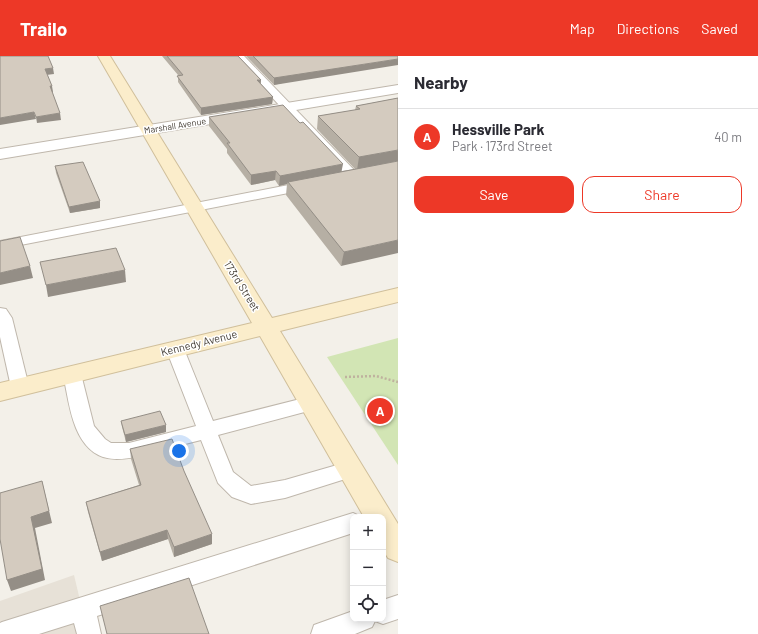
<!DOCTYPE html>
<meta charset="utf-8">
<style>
:root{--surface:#fff;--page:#f7f7f7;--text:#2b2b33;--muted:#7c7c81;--line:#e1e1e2;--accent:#ed3827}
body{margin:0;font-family:Barlow,sans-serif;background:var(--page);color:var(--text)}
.controls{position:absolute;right:12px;bottom:12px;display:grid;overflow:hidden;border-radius:8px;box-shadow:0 2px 10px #0003}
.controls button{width:36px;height:36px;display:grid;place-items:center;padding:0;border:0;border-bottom:1px solid var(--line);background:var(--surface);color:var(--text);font:20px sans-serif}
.you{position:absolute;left:179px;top:395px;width:14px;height:14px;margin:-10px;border:3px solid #fff;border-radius:50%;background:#1a73e8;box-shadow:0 0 0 6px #1a73e833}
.badge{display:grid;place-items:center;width:26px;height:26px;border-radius:50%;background:var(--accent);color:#fff;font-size:13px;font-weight:700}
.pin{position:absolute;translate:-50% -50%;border:2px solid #fff;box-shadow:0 1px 4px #0006}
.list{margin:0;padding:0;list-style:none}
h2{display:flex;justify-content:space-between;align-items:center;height:52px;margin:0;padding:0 16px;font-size:17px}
h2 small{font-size:13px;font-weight:400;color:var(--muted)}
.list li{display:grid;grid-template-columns:26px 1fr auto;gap:12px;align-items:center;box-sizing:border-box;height:56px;padding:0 16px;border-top:1px solid var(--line)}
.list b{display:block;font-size:15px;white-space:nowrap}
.list p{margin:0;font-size:13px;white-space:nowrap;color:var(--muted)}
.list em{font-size:13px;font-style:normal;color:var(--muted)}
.actions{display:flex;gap:8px;padding:12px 16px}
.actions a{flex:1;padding:9px 0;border:1px solid var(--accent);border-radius:12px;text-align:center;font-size:14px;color:var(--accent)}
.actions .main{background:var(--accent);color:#fff}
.icon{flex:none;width:22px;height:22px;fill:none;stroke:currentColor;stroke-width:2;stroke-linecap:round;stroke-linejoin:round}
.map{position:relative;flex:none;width:398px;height:578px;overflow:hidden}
header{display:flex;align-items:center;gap:24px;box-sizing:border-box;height:56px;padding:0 20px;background:var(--accent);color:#fff}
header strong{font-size:19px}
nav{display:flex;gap:22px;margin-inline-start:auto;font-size:14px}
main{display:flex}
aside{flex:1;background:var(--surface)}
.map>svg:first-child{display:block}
.residential{fill:#e7e1d7}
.green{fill:#d2e5b4}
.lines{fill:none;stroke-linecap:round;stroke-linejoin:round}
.lane-casing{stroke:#bfb7ac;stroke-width:2}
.street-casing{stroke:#bfb7ac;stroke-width:2}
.secondary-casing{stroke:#d0bf9b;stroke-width:2}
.path{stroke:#bfb29e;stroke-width:2.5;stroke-dasharray:2 2;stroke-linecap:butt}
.lane{fill:#fff;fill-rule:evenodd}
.street{fill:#fff;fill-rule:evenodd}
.secondary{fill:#fbedcb;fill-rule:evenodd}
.wall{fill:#b6afa4}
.shaded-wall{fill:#948e86}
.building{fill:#d4cbbf;stroke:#948e86}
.labels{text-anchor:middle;stroke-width:3;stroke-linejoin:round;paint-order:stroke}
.far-street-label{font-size:9px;fill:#474038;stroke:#fff}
.street-label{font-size:11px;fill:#474038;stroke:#fff}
</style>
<header>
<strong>Trailo</strong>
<nav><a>Map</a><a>Directions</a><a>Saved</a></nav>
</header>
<main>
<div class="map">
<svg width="398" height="578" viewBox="0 0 398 578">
<rect width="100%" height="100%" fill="#f3f0e9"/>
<!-- residential -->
<polygon class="residential" points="74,519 88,578 0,578 0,545"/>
<!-- green -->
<polygon class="green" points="398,282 398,409 327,301"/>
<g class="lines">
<!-- lane casing -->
<g class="lane-casing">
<g id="lane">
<polygon points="234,0 244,0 357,117 358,120 357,123 347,123"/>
<polygon points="309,125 314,126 316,129 314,132 0,193 0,185"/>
<polygon points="0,252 6,253 12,262 29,331 26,336 20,338 14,336 11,331 0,281"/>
<path d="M175,287L181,289L184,293L213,365L312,340L319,342L321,347L319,352L312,354L218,379L233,416L251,430L285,424L351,405L358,407L361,413L358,419L285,442L251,448L232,441L218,427L201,384C185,388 169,392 153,397C119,406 92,410 76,372C69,355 67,336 63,318L66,313L72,311L78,313L81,318L94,370L105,383L111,387H129L196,370L166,293L169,289Z"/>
<polygon points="353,457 361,461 353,461 353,477 97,560 101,578 77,578 74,567 39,578 0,578 0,567 2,566"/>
<polygon points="398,539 398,563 383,568 375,565 372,571 355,578 311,578 314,569 353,555 353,563 383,563 383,544"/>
</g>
</g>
<!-- street casing -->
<g class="street-casing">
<polygon id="street" points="398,29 398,37 0,103 0,93"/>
</g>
<!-- secondary casing -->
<g class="secondary-casing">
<polygon id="secondary" points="98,0 110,0 272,262 398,232 398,246 280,275 398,468 398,506 388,502 383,494 383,461 364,461 260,280 0,345 0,327 252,267"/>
</g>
<!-- path -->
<polyline class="path" points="345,321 376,320 398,326"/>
<!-- lane -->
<use href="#lane" class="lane"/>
<!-- street -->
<use href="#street" class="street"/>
<!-- secondary -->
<use href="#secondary" class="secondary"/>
</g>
<!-- wall -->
<g class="wall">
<polygon points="162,0 238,0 261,24 261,28 273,41 272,48 201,59 178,26 178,19"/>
<polygon points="246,0 398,0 274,29"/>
<polygon points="398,42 341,210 286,139 287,128 279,130 275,124 251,129 227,97 227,93 209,70 209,61 342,115 355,113 317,73 318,60 355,54 356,50"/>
<polygon points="55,110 100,152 70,157 56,117"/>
<polygon points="121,365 166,376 126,386 122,371"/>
<polygon points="130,393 212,488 174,501 168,483 102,505 88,456 86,446 139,429 131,403"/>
</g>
<!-- shaded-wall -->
<g class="shaded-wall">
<polygon points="398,3 398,9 274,29 274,22"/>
<polygon points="53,12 54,18 46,19 45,13"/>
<polygon points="257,24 261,24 260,31"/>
<polygon points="50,30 52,30 53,36 51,37"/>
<polygon points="273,41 272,48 201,59 201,52"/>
<polygon points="34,56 36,63 0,69 0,62"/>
<polygon points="60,57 61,64 37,67 36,61"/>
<polygon points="398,94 398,105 357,114 359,101"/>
<polygon points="343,108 341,118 288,126 287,128 279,130 280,120"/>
<polygon points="276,115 275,124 251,129 251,119"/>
<polygon points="100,145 100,152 70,157 69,151"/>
<polygon points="398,184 398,197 341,210 344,196"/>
<polygon points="30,210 33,222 0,229 0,217"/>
<polygon points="125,214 126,226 48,241 46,229"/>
<polygon points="166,369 166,376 126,386 125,379"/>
<polygon points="42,425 52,467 35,472 45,524 11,535 7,524 31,461"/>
<polygon points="167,474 168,483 102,505 100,496"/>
<polygon points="212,478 212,488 174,501 174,491"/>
</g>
<!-- building -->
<g class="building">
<polygon points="0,0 48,0 53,12 45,13 52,30 50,30 60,57 36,61 34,56 0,62"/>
<polygon points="167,0 238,0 261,24 257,24 273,41 201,52 177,20 183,19"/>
<polygon points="253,0 398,0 398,3 274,22"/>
<polygon points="398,42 398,94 359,101 318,60 360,53 356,50"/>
<polygon points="283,49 300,67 303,66 343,108 280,120 276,115 251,119 227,87 230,87 209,61"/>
<polygon points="398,105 398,184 344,196 288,126"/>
<polygon points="83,106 100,145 69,151 55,110"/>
<polygon points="20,181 30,210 0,217 0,185"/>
<polygon points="116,192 125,214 46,229 40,206"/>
<polygon points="160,355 166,369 125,379 121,365"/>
<polygon points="172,383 184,415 212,478 174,491 167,474 100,496 86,446 141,429 130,393"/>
<polygon points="42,425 49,455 31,461 42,513 7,524 0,483 0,437"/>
<polygon points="189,522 209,578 107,578 100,550"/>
</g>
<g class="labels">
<!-- far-street labels -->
<g class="far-street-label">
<text transform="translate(175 70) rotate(-9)" y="3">Marshall Avenue</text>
</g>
<!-- street labels -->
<g class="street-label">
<text transform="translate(242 230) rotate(58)" y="4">173rd Street</text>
<text transform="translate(199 287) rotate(-14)" y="4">Kennedy Avenue</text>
</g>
</g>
</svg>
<div class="controls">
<button>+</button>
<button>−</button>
<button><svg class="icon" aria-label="locate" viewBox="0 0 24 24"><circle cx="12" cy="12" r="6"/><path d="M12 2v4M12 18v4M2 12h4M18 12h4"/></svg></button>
</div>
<div class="you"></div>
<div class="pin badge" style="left:380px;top:355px">A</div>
</div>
<aside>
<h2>Nearby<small></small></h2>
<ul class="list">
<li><span class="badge">A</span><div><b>Hessville Park</b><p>Park · 173rd Street</p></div><em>40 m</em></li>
</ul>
<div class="actions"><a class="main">Save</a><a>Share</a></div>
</aside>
</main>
